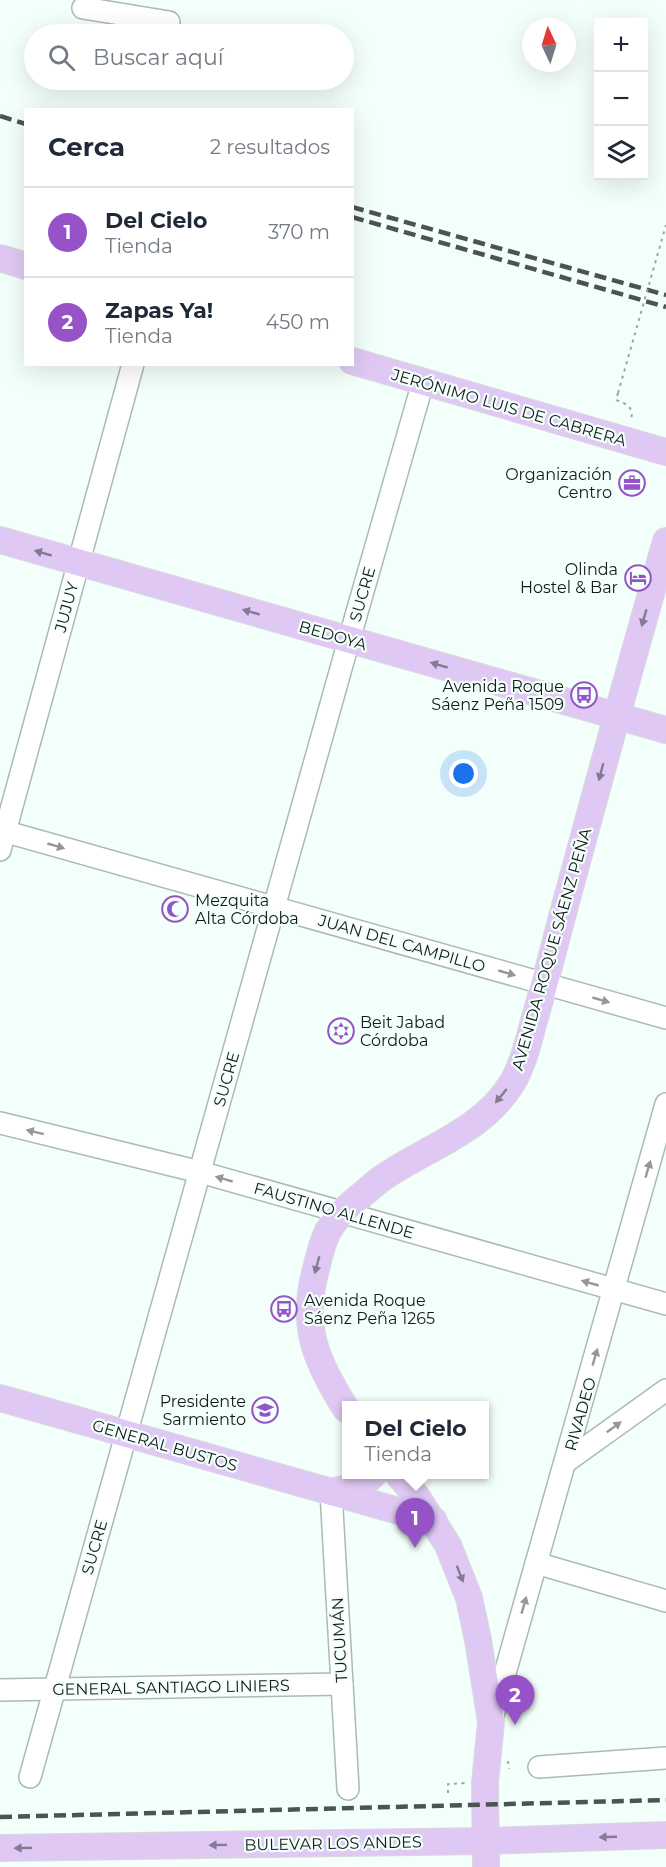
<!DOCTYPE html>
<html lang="es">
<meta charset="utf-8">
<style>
:root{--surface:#fff;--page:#f6f6f7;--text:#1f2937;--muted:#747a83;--line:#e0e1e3;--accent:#9653c8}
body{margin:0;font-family:Montserrat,sans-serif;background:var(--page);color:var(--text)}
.controls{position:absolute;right:18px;top:18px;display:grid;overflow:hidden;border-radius:0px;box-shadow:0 6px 24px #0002}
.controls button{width:54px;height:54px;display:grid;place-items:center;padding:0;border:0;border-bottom:2px solid var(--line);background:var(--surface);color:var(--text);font:30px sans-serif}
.compass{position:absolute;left:522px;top:18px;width:54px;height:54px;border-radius:50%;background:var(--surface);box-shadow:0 6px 24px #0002;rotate:356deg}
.you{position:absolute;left:464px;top:774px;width:21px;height:21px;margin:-15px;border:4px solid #fff;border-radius:50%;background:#1a73e8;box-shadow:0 0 0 9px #1a73e833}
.badge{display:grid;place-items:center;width:39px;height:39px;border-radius:50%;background:var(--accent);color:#fff;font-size:20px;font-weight:700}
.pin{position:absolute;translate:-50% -50px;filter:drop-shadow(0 2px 3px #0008)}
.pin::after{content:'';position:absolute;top:32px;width:21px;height:18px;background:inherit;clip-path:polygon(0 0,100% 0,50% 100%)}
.popup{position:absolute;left:342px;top:1401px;width:147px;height:78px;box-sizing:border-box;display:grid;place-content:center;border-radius:0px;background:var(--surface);filter:drop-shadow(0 2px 4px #0005);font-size:20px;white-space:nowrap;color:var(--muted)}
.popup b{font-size:22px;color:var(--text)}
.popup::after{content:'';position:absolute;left:50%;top:100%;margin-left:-12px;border:12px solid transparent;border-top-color:var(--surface)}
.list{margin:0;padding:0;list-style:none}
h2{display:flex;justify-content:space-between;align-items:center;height:78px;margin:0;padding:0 24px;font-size:26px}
h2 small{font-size:20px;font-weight:400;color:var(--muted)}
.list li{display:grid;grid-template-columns:39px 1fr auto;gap:18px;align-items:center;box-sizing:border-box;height:90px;padding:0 24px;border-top:2px solid var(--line)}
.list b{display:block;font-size:22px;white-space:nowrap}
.list p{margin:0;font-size:20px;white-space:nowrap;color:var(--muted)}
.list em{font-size:20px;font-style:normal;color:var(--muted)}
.icon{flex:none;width:33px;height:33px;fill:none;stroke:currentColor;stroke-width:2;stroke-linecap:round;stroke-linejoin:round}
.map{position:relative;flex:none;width:666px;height:1867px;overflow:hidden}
.search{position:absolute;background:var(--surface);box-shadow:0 6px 24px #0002;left:24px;top:24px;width:330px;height:66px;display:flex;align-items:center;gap:15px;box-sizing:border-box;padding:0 21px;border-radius:33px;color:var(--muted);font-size:22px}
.panel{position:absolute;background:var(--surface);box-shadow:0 6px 24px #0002;left:24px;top:108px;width:330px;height:258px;border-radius:0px}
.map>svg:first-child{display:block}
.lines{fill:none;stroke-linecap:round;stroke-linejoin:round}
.minor-casing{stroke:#acbab5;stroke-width:24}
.major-casing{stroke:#dadada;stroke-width:28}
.path{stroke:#9da6a2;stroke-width:2;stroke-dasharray:3 4.5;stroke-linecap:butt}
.minor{stroke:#fff;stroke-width:21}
.major{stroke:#dfc9f4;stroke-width:26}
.rail{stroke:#4c5350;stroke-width:4.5;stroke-dasharray:12 6;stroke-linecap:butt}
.path-bridge{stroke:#9da6a2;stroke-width:2;stroke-dasharray:3 4.5;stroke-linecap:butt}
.oneway{fill:#847a91}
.oneway2{fill:#969897}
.labels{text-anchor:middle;stroke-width:4.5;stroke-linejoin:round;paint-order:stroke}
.street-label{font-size:16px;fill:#151a18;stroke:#f3fffa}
.poi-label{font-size:16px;fill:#151a18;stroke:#f3fffa;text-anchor:end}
</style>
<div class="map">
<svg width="666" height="1867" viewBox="0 0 666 1867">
<rect width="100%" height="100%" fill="#f3fffa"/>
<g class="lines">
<!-- minor casing -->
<g class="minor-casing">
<g id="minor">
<polyline points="83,8 169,22"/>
<polyline points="0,830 666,1018"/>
<polyline points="0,850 133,364"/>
<polyline points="0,1123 200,1172 666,1304"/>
<polyline points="567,1461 666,1390"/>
<polyline points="331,1492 348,1789"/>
<polyline points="536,1563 666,1601"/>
<polyline points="0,1690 342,1684"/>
<polyline points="492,1719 666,1104"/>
<polyline points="539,1767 666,1758"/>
<polyline points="30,1777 349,640 423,382"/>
</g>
</g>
<!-- major casing -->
<g class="major-casing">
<g id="major">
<polyline points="0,258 26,266"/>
<polyline points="352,361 666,452"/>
<polyline points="0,540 666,730"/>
<polyline points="0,1398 434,1521"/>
<path d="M346,1409C316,1360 300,1327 316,1269C319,1256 322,1243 328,1231C336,1217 346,1208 358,1198C366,1192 373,1185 381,1179C425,1148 482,1132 512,1083C524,1063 529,1039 535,1017C546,980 555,943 565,906C598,784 631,663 666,541"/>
<polyline points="398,1474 417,1497 448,1545 469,1598 478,1640 491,1722 485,1783 486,1867"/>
<polyline points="331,1492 362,1485 374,1474"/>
<polyline points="0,1848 486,1841 666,1835"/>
</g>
</g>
<!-- path -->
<g class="path">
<path d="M618,393L616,400C627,404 634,407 631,420"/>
<polyline points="508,1761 509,1769"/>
<polyline points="448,1793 448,1784 465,1783"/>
</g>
<!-- minor -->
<use href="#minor" class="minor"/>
<!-- major -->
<use href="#major" class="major"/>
<!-- rail -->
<g class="rail">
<polyline points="0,116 26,124"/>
<polyline points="352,207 666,295"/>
<polyline points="352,217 666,307"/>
<polyline points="0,1817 666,1800"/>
</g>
<!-- path-bridge -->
<polyline class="path-bridge" points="618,393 666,225"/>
</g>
<!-- one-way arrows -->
<defs><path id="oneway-solid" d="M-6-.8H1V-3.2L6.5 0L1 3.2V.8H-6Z" transform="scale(1.5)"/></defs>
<g class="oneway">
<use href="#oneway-solid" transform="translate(43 553) rotate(-164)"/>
<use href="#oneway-solid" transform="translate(251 612) rotate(-164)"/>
<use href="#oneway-solid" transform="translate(644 618) rotate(106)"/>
<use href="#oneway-solid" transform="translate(439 665) rotate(-164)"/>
<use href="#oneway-solid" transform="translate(601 772) rotate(105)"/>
<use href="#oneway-solid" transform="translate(501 1096) rotate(129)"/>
<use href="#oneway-solid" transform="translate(317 1265) rotate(105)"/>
<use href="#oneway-solid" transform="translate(460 1574) rotate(69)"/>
<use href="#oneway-solid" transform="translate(608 1837) rotate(178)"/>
<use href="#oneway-solid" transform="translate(218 1845) rotate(179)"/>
<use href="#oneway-solid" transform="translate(23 1848) rotate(179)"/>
</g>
<g class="oneway2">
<use href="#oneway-solid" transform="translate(56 846) rotate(16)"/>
<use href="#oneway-solid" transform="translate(507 973) rotate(16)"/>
<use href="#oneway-solid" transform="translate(601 1000) rotate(16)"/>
<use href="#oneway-solid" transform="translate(35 1132) rotate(-166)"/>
<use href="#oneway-solid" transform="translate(648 1169) rotate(-74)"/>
<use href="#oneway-solid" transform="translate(224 1179) rotate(-164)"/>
<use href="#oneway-solid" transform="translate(590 1283) rotate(-164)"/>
<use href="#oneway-solid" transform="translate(595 1357) rotate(-74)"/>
<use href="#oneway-solid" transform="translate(614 1427) rotate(-36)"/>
<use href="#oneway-solid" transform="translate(524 1605) rotate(-74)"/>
</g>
<!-- icons -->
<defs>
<g id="office-ring" transform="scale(1.35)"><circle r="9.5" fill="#f3fffa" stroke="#9653c8" stroke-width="1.5"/><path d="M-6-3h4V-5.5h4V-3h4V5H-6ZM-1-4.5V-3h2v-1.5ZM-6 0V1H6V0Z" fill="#9653c8"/></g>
<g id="hotel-ring" transform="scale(1.35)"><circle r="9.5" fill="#f3fffa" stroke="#9653c8" stroke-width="1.5"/><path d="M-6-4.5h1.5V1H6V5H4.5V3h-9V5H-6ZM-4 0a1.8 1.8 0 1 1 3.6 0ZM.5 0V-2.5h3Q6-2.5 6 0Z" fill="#9653c8"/></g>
<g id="bus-ring" transform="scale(1.35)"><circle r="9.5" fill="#f3fffa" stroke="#9653c8" stroke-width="1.5"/><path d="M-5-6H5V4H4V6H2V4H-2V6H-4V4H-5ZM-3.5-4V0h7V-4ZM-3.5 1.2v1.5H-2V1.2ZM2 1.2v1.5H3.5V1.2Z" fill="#9653c8"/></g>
<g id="mosque-ring" transform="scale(1.35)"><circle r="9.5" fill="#f3fffa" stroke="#9653c8" stroke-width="1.5"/><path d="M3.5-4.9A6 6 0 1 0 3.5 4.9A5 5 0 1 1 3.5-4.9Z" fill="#9653c8"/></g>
<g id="synagogue-ring" transform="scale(1.35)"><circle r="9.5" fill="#f3fffa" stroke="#9653c8" stroke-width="1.5"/><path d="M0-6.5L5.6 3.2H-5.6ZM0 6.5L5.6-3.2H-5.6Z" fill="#9653c8"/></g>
<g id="school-ring" transform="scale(1.35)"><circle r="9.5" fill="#f3fffa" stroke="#9653c8" stroke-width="1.5"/><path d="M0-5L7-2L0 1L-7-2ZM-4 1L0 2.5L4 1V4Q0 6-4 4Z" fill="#9653c8"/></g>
</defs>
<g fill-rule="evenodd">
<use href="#office-ring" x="632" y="483"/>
<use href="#hotel-ring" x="638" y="578"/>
<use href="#bus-ring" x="584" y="695"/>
<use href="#mosque-ring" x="175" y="909"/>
<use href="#synagogue-ring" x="341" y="1031"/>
<use href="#bus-ring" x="284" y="1309"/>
<use href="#school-ring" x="265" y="1410"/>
</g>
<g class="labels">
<!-- street labels -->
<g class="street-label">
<text transform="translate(509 407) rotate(16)" y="6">JERÓNIMO LUIS DE CABRERA</text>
<text transform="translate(362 594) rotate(-74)" y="6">SUCRE</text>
<text transform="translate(66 607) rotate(-75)" y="6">JUJUY</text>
<text transform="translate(333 635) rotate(16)" y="6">BEDOYA</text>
<text transform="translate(402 943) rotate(16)" y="6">JUAN DEL CAMPILLO</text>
<text transform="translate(551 949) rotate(-74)" y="6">AVENIDA ROQUE SÁENZ PEÑA</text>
<text transform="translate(226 1079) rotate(-74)" y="6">SUCRE</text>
<text transform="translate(334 1210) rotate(16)" y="6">FAUSTINO ALLENDE</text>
<text transform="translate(580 1414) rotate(-74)" y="6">RIVADEO</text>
<text transform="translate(165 1445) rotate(16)" y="6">GENERAL BUSTOS</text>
<text transform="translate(94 1547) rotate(-74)" y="6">SUCRE</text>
<text transform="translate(339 1640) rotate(-93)" y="6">TUCUMÁN</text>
<text transform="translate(171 1687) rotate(-1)" y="6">GENERAL SANTIAGO LINIERS</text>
<text transform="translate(333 1843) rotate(-1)" y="6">BULEVAR LOS ANDES</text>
</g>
<!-- poi labels -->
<g class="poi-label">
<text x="612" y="480">Organización<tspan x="612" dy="18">Centro</tspan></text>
<text x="618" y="575">Olinda<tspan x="618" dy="18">Hostel &amp; Bar</tspan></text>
<text x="564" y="692">Avenida Roque<tspan x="564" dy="18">Sáenz Peña 1509</tspan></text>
<text x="195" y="906" text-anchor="start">Mezquita<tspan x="195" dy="18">Alta Córdoba</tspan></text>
<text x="360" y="1028" text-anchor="start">Beit Jabad<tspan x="360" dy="18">Córdoba</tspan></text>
<text x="304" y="1306" text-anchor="start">Avenida Roque<tspan x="304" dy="18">Sáenz Peña 1265</tspan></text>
<text x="246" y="1407">Presidente<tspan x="246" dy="18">Sarmiento</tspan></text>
</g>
</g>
</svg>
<div class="controls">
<button>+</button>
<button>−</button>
<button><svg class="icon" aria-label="layers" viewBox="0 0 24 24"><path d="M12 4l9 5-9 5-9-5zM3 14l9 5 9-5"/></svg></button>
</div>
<svg class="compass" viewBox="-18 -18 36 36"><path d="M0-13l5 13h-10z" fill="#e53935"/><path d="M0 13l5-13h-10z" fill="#747a83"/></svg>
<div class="you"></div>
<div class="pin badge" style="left:415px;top:1548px">1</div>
<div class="popup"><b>Del Cielo</b>Tienda</div>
<div class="pin badge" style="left:515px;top:1725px">2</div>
<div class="search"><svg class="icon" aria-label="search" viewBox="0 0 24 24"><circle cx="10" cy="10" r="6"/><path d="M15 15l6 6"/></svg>Buscar aquí</div>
<section class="panel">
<h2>Cerca<small>2 resultados</small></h2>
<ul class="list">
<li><span class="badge">1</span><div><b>Del Cielo</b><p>Tienda</p></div><em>370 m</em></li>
<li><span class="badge">2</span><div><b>Zapas Ya!</b><p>Tienda</p></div><em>450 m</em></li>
</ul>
</section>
</div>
